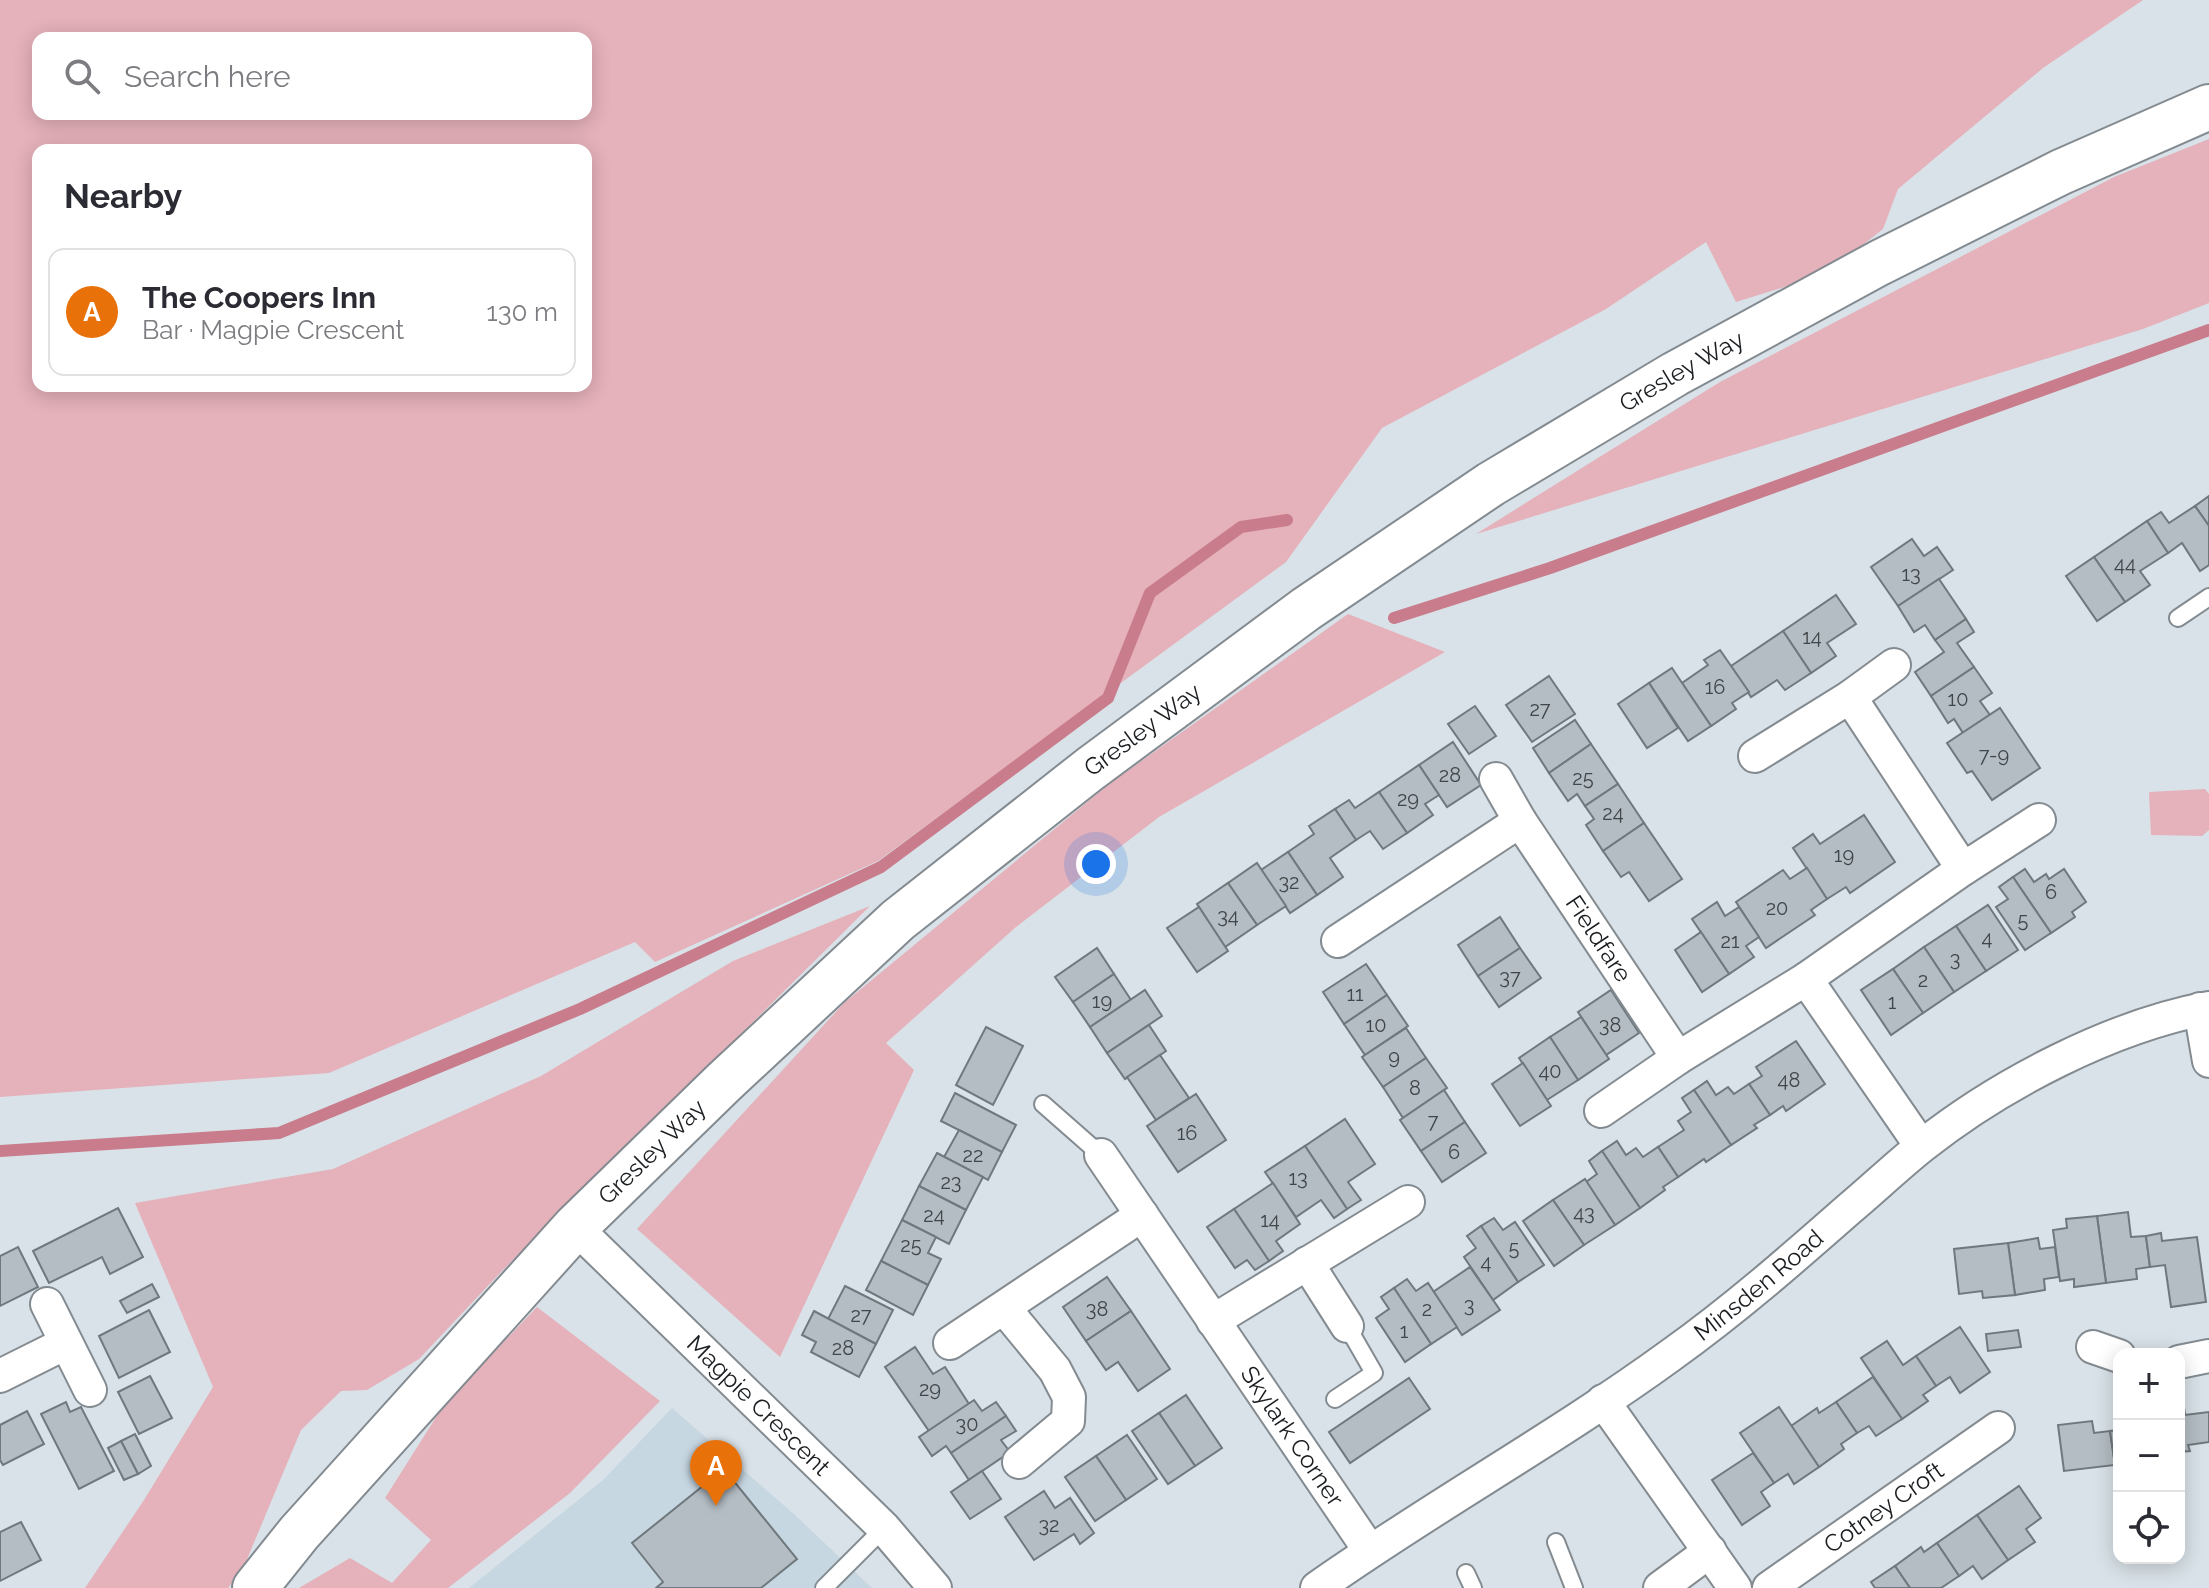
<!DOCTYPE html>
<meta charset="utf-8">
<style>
:root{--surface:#fff;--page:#f7f7f7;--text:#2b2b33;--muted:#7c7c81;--line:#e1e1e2;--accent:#d93025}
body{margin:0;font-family:Raleway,sans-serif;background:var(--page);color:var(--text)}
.controls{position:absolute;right:24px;bottom:24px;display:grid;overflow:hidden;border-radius:16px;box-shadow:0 4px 20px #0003}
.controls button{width:72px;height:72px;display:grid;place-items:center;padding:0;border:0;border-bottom:2px solid var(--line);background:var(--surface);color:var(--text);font:40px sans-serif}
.you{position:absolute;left:1096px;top:864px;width:28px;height:28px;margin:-20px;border:6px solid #fff;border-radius:50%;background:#1a73e8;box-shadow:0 0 0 12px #1a73e833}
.badge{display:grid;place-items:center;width:52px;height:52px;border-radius:50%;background:var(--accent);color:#fff;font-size:26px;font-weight:700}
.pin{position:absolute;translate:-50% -66px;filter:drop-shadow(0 2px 4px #0008)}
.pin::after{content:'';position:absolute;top:42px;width:28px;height:24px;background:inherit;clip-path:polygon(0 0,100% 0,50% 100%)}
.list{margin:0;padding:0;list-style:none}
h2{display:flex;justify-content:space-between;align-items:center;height:104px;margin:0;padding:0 32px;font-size:34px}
h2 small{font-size:26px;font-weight:400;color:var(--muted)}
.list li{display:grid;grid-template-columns:52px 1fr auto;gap:24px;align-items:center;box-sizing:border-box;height:128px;margin:0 16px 16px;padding:0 16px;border:2px solid var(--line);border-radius:16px}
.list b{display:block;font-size:30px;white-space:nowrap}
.list p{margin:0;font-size:26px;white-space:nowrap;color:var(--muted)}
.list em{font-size:26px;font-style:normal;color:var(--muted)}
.icon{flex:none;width:44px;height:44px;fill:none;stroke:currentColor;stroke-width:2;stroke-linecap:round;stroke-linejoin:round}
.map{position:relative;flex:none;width:2209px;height:1588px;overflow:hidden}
.search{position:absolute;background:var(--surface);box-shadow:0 4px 20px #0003;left:32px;top:32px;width:560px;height:88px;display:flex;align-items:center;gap:20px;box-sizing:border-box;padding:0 28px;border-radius:16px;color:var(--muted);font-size:30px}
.panel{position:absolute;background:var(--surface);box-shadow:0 4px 20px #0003;left:32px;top:144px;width:560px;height:248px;border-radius:16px}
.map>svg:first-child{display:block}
.built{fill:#c7d7e2}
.green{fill:#e5b1ba;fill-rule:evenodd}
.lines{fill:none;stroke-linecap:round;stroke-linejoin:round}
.stream{stroke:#c97c8b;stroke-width:12}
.building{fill:#b4bdc3;stroke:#6f787d;stroke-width:2}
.lane-casing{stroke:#838b91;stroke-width:20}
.street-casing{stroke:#838b91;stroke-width:36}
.secondary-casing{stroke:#838b91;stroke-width:48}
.lane{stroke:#fff;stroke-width:16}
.street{stroke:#fff;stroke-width:32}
.secondary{stroke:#fff;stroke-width:44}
.labels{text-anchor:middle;stroke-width:7;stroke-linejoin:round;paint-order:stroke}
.number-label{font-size:20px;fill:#41464a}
.street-label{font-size:24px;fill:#1b1e21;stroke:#d9e2e8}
</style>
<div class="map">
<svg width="2209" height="1588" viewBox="0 0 2209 1588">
<rect width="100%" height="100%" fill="#d9e2e8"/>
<!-- built -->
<polygon class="built" points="672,1408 795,1515 872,1588 469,1588 603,1480"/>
<!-- green -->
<g class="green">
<path d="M0,0H2143L2043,68L1898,189L1883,229L1826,274L1736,302L1706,242L1606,309L1382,428L1286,562L878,861L655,962L635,942L329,1073L0,1097ZM38,38H586V114H38ZM38,150H586V386H38Z"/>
<polygon points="2209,139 2209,303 2143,329 1476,534 1720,382 2114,177"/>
<polygon points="1348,614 1445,652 1159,817 1016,927 886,1043 914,1070 780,1357 637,1229 844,1003 1109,784"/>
<polygon points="2205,789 2209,794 2209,830 2202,836 2151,835 2149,792"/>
<polygon points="870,906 501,1272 419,1359 367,1390 341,1391 301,1430 243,1569 228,1588 85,1588 144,1500 213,1387 135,1203 333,1169 541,1076 733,961"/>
<polygon points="537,1307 660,1401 570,1493 448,1588 299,1588 350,1558 392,1583 431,1540 385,1498 445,1403"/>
</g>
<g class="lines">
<!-- stream -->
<g class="stream">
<polyline points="1394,618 1550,568 2209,330"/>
<polyline points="0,1151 279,1133 580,1009 881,867 1108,698 1150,593 1241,527 1287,520"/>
</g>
</g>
<!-- building -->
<g class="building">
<polygon points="2209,496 2209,526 2195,506"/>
<polygon points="2195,506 2209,526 2209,565 2200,571 2182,543 2168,553 2147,521 2161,512 2169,523"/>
<polygon points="2147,521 2168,553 2140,571 2150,585 2125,602 2094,557"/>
<polygon points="1912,539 1924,556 1937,547 1953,570 1898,606 1871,567"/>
<polygon points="2094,557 2125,602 2097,621 2066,576"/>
<polygon points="1939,579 1966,619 1935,640 1925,625 1914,632 1898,606"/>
<polygon points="1836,595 1856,624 1827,643 1836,656 1811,673 1783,631"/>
<polygon points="1966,619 1974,632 1957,643 1974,667 1931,696 1915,672 1944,652 1935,640"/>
<polygon points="1783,631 1811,673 1785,690 1777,680 1751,697 1731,666"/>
<polygon points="1720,650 1749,692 1732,703 1736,709 1711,726 1682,683 1708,665 1704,660"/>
<polygon points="1974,667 1992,693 1980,701 1990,715 1963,733 1954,719 1948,723 1931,696"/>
<polygon points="1672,668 1711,726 1688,741 1649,683"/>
<polygon points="1549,676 1575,714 1532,742 1506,705"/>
<polygon points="1649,683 1678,728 1647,748 1618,704"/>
<polygon points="1475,706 1496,736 1469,754 1448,724"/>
<polygon points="2000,708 2040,768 1992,800 1972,771 1967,773 1947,743"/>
<polygon points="1575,720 1591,744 1549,773 1533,748"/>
<polygon points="1453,742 1481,785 1447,807 1419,765"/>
<polygon points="1591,744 1618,784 1585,806 1577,794 1568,801 1549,773"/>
<polygon points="1419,765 1439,795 1425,804 1433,815 1407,833 1379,792"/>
<polygon points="1618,784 1644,823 1603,851 1586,825 1594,819 1585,806"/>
<polygon points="1379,792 1407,833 1383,849 1370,831 1356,840 1335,809 1349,800 1355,808"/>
<polygon points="1335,809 1356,840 1330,858 1343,877 1317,895 1288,852 1314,834 1309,826"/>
<polygon points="1864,815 1895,862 1850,893 1846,887 1827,899 1793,848 1813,834 1820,844"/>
<polygon points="1644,823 1682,879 1649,901 1629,872 1621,877 1603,851"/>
<polygon points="1288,852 1317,895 1290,913 1261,870"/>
<polygon points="1257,863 1286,906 1257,925 1228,883"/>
<polygon points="1807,868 1827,899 1811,910 1815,915 1766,948 1736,902 1783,870 1790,879"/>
<polygon points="2025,869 2034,882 2046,874 2049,879 2064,869 2086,902 2072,912 2075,917 2051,933 2013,877"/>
<polygon points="2013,877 2051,933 2025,950 1996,907 2008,899 1999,887"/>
<polygon points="1228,883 1257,925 1225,947 1197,904"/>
<polygon points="1717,902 1725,916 1739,907 1759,937 1746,946 1754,957 1729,974 1692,919"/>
<polygon points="1988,905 2018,950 1986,971 1956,926"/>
<polygon points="1199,907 1228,951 1197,972 1167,928"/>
<polygon points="1500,917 1520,948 1478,976 1458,945"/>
<polygon points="1956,926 1986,971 1954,992 1924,947"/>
<polygon points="1701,932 1729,974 1702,992 1675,950"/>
<polygon points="1924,947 1954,992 1923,1013 1893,969"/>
<polygon points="1097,948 1114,974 1073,1002 1055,977"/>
<polygon points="1520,948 1541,978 1499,1007 1478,976"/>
<polygon points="1366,964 1387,995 1344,1024 1323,992"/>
<polygon points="1893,969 1923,1013 1891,1035 1861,990"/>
<polygon points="1114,974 1131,1000 1090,1027 1073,1002"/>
<polygon points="1145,990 1162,1016 1107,1053 1090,1027"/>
<polygon points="1611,990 1639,1033 1606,1055 1578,1012"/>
<polygon points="1387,995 1408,1026 1365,1055 1344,1024"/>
<polygon points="1581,1017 1609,1059 1578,1080 1550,1037"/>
<polygon points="1149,1025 1166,1051 1125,1079 1107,1053"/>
<polygon points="986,1027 1023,1046 993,1105 956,1085"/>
<polygon points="1406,1028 1426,1058 1383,1087 1362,1057"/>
<polygon points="1550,1037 1578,1080 1547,1100 1519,1058"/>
<polygon points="1796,1041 1825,1084 1786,1111 1783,1106 1770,1115 1749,1084 1762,1076 1756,1067"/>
<polygon points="1160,1055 1189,1098 1156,1120 1127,1077"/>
<polygon points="1426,1058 1447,1088 1403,1118 1383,1087"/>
<polygon points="1523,1063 1551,1106 1520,1126 1492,1084"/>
<polygon points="1707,1081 1716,1095 1728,1087 1734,1094 1749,1084 1770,1115 1754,1125 1757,1128 1731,1145 1694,1090"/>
<polygon points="1444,1090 1465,1122 1421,1151 1400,1120"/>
<polygon points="1694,1090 1731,1145 1706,1162 1704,1159 1678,1177 1658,1147 1684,1130 1678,1121 1691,1112 1682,1098"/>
<polygon points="955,1093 1016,1125 1002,1152 941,1121"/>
<polygon points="1196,1094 1226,1140 1178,1172 1147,1126"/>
<polygon points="1345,1119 1375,1164 1348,1182 1361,1200 1347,1209 1305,1146"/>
<polygon points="1465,1122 1486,1153 1442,1182 1421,1151"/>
<polygon points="959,1130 1002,1152 988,1180 944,1157"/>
<polygon points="1617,1141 1626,1155 1636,1148 1643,1157 1658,1147 1678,1177 1663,1187 1665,1190 1640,1208 1602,1151"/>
<polygon points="1305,1146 1347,1209 1334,1218 1321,1200 1296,1217 1265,1172"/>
<polygon points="1602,1151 1640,1208 1615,1225 1586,1182 1597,1174 1589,1161"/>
<polygon points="937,1153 983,1177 966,1210 919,1186"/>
<polygon points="1585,1179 1615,1225 1584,1245 1553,1200"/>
<polygon points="1273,1183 1300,1224 1276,1241 1283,1251 1269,1261 1234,1209"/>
<polygon points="919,1186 966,1210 949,1244 902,1220"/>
<polygon points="1553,1200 1584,1245 1554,1266 1523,1221"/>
<polygon points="118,1208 143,1257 110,1274 102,1257 49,1283 33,1251"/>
<polygon points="1234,1209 1269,1261 1255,1270 1247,1260 1235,1268 1207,1227"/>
<polygon points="2128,1212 2131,1237 2146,1236 2150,1267 2136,1269 2137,1279 2106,1283 2097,1216"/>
<polygon points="2097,1216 2106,1283 2074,1287 2074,1279 2060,1281 2053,1230 2067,1228 2066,1219"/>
<polygon points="1494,1218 1503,1230 1515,1222 1544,1265 1518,1282 1481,1226"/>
<polygon points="902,1220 936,1237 928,1253 941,1259 928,1285 881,1261"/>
<polygon points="1481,1226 1518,1282 1493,1300 1464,1257 1476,1248 1467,1236"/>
<polygon points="2161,1233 2162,1241 2197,1237 2206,1302 2171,1307 2165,1265 2150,1267 2146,1236"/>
<polygon points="2038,1238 2040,1249 2055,1247 2059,1277 2044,1279 2045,1290 2015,1295 2008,1243"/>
<polygon points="2008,1243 2015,1295 1983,1298 1982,1291 1959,1294 1954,1249"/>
<polygon points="18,1247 38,1287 0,1306 0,1256"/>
<polygon points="881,1261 928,1285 913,1315 866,1290"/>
<polygon points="1470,1267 1500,1310 1462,1335 1433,1292"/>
<polygon points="1107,1277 1131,1311 1086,1341 1063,1307"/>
<polygon points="1407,1279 1416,1291 1428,1283 1457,1327 1431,1344 1394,1288"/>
<polygon points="152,1284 159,1297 127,1313 120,1301"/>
<polygon points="845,1286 893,1310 876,1344 828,1319"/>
<polygon points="1394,1288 1431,1344 1405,1362 1376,1318 1389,1309 1381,1297"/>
<polygon points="149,1310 170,1352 119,1378 99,1336"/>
<polygon points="814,1311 876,1344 859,1377 811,1352 816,1342 802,1335"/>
<polygon points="1131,1311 1170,1369 1138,1391 1118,1362 1106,1370 1086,1341"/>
<polygon points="1960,1327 1990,1372 1960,1393 1950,1377 1936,1386 1916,1356"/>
<polygon points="2018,1330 2021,1347 1988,1351 1986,1334"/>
<polygon points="1887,1341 1903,1365 1916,1356 1936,1386 1923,1395 1928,1401 1902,1419 1861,1358"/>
<polygon points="915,1347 933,1374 945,1367 969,1404 929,1431 885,1367"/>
<polygon points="150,1376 172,1418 139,1434 118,1392"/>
<polygon points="1873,1377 1902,1419 1876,1436 1869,1426 1857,1433 1836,1402"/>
<polygon points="1409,1378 1430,1409 1350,1463 1329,1432"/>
<polygon points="1186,1395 1222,1448 1195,1466 1159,1413"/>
<polygon points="2183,1399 2185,1415 2209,1412 2209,1442 2188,1445 2190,1451 2179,1452 2179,1400"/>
<polygon points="974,1400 982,1411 996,1402 1006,1416 951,1453 946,1446 932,1456 919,1437"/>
<polygon points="66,1402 70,1412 81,1407 114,1471 79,1489 41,1414"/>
<polygon points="1836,1402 1857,1433 1841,1444 1844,1449 1819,1467 1791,1426 1817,1408 1819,1413"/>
<polygon points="1779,1407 1819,1467 1794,1484 1788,1474 1774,1483 1740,1433"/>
<polygon points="27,1411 44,1444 3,1465 0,1460 0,1425"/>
<polygon points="1159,1413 1195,1466 1168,1484 1132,1431"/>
<polygon points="1006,1416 1016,1431 1001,1440 1010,1452 969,1480 951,1453"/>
<polygon points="2092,1421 2094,1433 2110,1431 2115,1465 2064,1471 2058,1425"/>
<polygon points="2119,1430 2119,1464 2115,1465 2110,1431"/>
<polygon points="135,1434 151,1466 138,1474 121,1441"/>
<polygon points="1127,1435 1157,1479 1126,1500 1096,1456"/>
<polygon points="121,1441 138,1474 124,1480 108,1448"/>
<polygon points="1753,1453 1774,1483 1761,1492 1770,1506 1742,1525 1712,1480"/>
<polygon points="1096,1456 1126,1500 1095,1521 1065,1477"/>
<polygon points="724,1469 797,1559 761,1588 656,1588 663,1582 632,1543"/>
<polygon points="982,1471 1001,1499 970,1519 951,1492"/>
<polygon points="2019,1486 2041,1518 2026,1529 2035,1542 2008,1560 1977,1515"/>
<polygon points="1044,1491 1055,1508 1070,1498 1094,1533 1080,1544 1074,1534 1034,1560 1005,1517"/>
<polygon points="1977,1515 2008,1560 1982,1579 1973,1566 1959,1576 1937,1543"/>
<polygon points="21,1522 41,1560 0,1581 0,1532"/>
<polygon points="1937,1543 1959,1576 1941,1588 1910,1588 1895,1566 1921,1547 1924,1552"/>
<polygon points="1895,1566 1910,1588 1875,1588 1871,1582"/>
</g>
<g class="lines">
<!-- lane casing -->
<g class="lane-casing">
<g id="lane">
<polyline points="2178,618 2209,597"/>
<polyline points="1043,1104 1101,1155"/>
<polyline points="1335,1399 1374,1373 1347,1326"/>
<polyline points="1556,1542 1574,1588"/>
<polyline points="1466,1573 1473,1588"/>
<polyline points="824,1588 884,1528"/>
</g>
</g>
<!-- street casing -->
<g class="street-casing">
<g id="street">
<polyline points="1850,697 1963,869"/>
<polyline points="1755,756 1850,697 1894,665"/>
<path id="s1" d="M1496,779L1520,821L1678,1058"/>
<polyline points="1338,941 1520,821"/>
<polyline points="2200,1009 2209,1061"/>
<polyline points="1601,1111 1678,1058 1806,979"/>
<polyline points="1921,1146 1806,979 1963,869 2039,820"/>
<path id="s2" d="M1101,1155L1370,1551"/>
<path id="s3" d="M575,1227L884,1528L935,1588"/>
<polyline points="1307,1263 1347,1326"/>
<polyline points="47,1304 90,1390"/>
<polyline points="1004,1308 1055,1370 1069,1397 1068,1421 1019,1462"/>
<polyline points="1213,1321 1408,1202"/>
<polyline points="950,1343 1142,1215"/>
<polyline points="2093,1347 2119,1356"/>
<polyline points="2179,1362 2209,1356"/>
<polyline points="0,1376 66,1343"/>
<polyline points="1603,1401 1735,1588"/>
<path id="s4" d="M1317,1588C1433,1506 1557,1438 1671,1355C1734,1310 1791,1260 1849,1209C1874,1188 1897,1166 1922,1146C2000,1084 2112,1026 2209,1008"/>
<polyline points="1660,1588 1710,1551"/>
<path id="s5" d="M1769,1588L1998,1428"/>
</g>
</g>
<!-- secondary casing -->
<g class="secondary-casing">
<g id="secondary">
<path id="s6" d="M255,1588L299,1533L575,1227L724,1082L898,920L1090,769L1306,609L1491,484L1675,374L1879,263L2061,172L2209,107"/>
</g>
</g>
<!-- lane -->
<use href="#lane" class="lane"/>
<!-- street -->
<use href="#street" class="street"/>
<!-- secondary -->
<use href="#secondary" class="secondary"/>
</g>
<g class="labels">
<!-- number labels -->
<g class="number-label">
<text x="2125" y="571">44</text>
<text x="1911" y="581">13</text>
<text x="1812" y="644">14</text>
<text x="1715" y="694">16</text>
<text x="1958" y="706">10</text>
<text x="1540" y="716">27</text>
<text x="1994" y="762">7-9</text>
<text x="1450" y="782">28</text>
<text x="1583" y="785">25</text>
<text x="1408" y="806">29</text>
<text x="1613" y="820">24</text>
<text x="1844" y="862">19</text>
<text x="1289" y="889">32</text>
<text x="2051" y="899">6</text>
<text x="1777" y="915">20</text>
<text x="1228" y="923">34</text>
<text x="2023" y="927">5</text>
<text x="1987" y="945">4</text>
<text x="1730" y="948">21</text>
<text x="1955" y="966">3</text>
<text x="1510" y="984">37</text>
<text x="1923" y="987">2</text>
<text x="1355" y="1001">11</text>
<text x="1102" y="1008">19</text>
<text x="1892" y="1009">1</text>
<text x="1376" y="1032">10</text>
<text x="1610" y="1032">38</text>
<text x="1394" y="1064">9</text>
<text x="1550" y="1078">40</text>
<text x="1789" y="1087">48</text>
<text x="1415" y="1095">8</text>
<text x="1433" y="1128">7</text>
<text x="1187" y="1140">16</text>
<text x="1454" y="1159">6</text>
<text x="973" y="1162">22</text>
<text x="1298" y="1185">13</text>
<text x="951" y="1189">23</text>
<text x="1584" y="1220">43</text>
<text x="934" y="1222">24</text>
<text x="1270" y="1227">14</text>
<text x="911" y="1252">25</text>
<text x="1514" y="1255">5</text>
<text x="1486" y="1269">4</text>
<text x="1469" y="1312">3</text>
<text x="1097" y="1316">38</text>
<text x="1427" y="1316">2</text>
<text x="861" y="1322">27</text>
<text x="1404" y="1338">1</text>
<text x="843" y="1355">28</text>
<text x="930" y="1396">29</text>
<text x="967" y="1431">30</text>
<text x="1049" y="1532">32</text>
</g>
<!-- street labels -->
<g class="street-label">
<text dy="8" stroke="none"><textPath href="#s6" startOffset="1886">Gresley Way</textPath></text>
<text dy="8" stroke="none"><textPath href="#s6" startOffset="1238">Gresley Way</textPath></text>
<text dy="8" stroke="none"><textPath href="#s1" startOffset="190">Fieldfare</textPath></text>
<text dy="8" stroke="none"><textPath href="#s6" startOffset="590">Gresley Way</textPath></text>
<text dy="8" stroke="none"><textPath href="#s4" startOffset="536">Minsden Road</textPath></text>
<text dy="8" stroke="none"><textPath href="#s3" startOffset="256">Magpie Crescent</textPath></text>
<text dy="8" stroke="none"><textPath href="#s2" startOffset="340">Skylark Corner</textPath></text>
<text dy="8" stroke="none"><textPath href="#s5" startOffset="140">Cotney Croft</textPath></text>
</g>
</g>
</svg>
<div class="controls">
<button>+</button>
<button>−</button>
<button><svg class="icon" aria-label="locate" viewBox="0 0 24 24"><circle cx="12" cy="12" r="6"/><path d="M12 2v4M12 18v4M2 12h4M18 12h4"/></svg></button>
</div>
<div class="you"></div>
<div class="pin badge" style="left:716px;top:1506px;background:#e8710a">A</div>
<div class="search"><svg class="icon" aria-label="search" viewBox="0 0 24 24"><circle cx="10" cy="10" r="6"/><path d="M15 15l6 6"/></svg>Search here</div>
<section class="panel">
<h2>Nearby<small></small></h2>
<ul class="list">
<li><span class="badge" style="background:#e8710a">A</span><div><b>The Coopers Inn</b><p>Bar · Magpie Crescent</p></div><em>130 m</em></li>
</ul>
</section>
</div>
